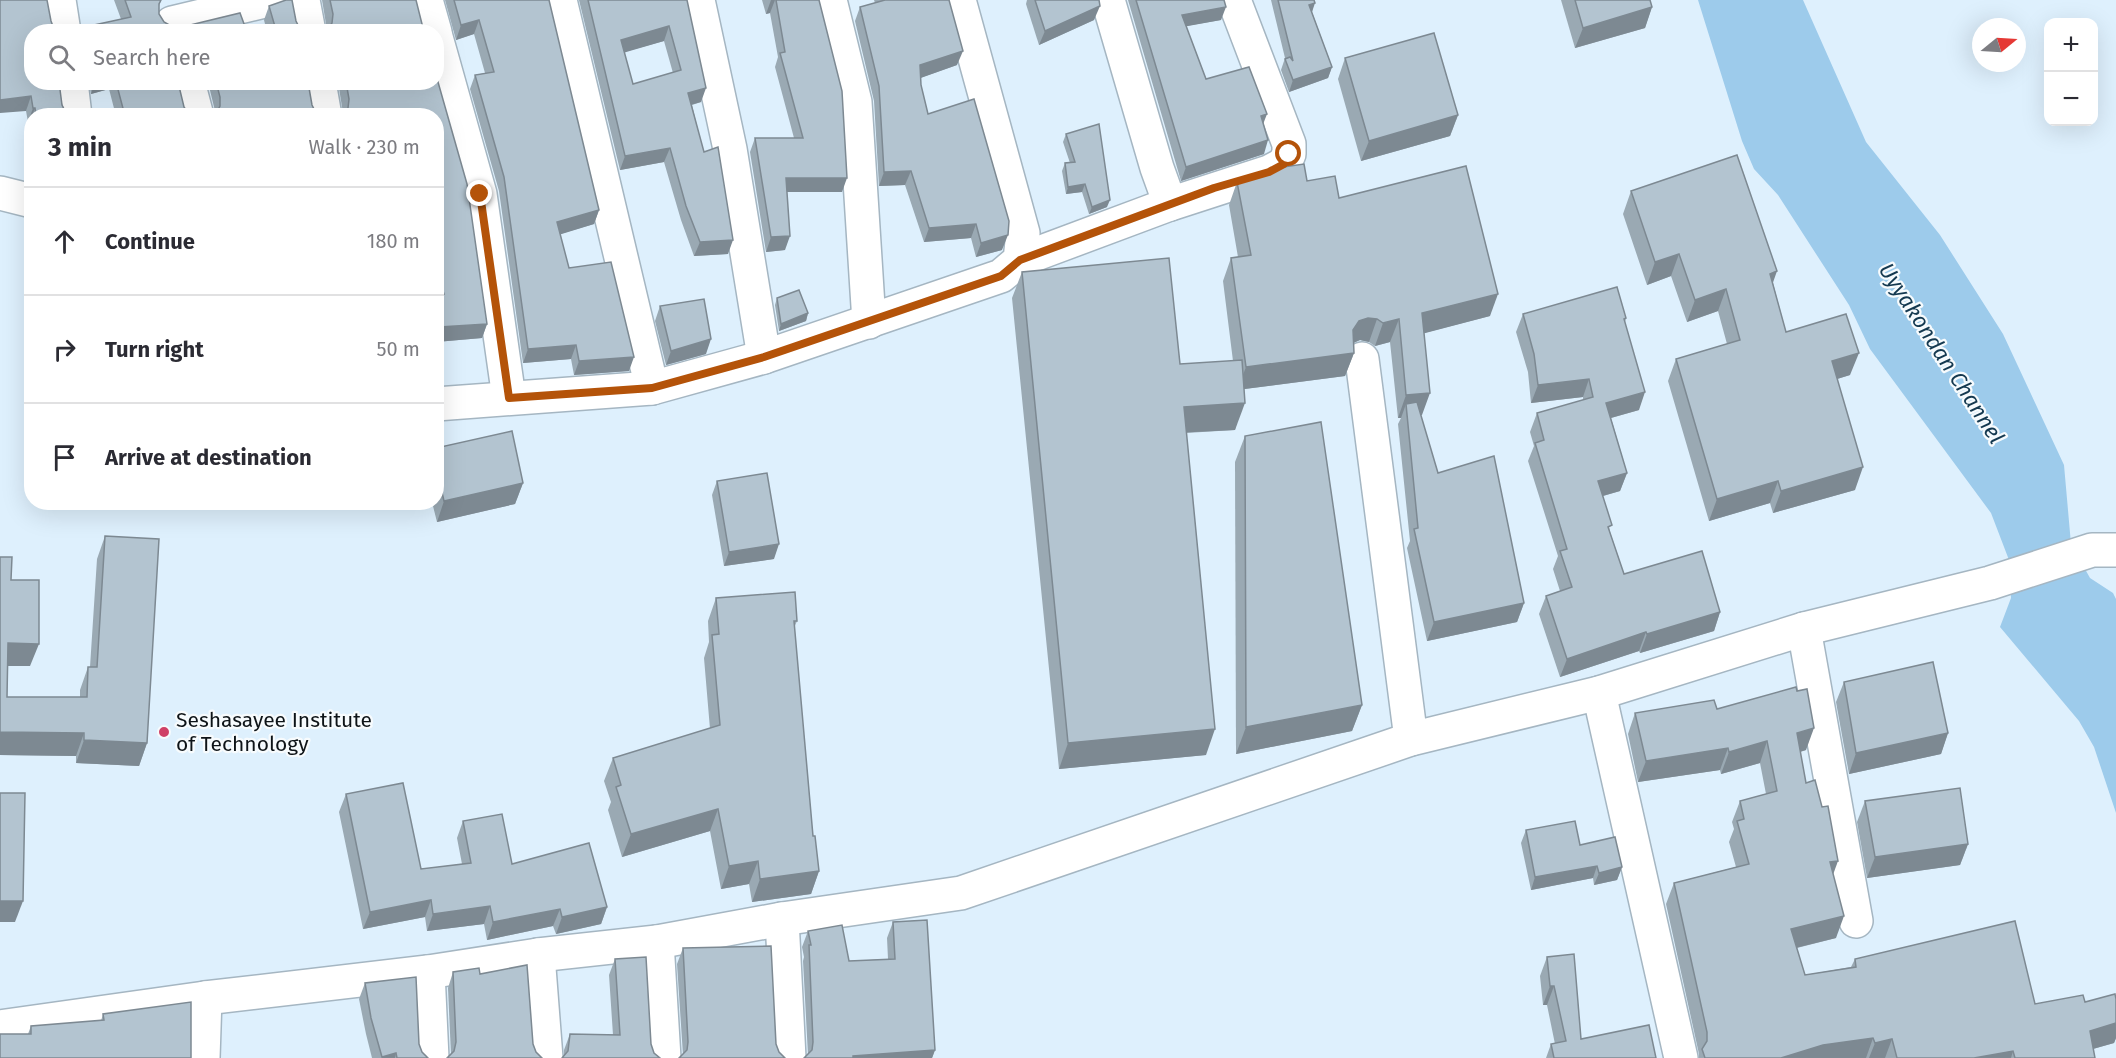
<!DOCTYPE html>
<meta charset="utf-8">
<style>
:root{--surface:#fff;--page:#f7f7f7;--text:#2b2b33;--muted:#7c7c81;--line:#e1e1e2}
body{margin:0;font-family:"Fira Sans",sans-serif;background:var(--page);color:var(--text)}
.controls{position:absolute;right:18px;top:18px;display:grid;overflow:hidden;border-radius:12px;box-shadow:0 6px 24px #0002}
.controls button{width:54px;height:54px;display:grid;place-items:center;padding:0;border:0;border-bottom:2px solid var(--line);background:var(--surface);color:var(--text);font:30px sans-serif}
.compass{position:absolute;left:1972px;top:18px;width:54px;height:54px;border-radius:50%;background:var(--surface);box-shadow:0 6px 24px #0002;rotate:72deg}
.stop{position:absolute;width:18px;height:18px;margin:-14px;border:4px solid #b45309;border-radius:50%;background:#fff}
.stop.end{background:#b45309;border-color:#fff;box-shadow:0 2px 6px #0008}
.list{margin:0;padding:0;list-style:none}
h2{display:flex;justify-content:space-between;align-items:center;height:78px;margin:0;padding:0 24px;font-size:26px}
h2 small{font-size:20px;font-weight:400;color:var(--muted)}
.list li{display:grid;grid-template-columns:39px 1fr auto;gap:18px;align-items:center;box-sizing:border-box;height:108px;padding:0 24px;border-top:2px solid var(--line)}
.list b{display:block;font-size:22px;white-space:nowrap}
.list em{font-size:20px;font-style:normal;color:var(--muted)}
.icon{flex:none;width:33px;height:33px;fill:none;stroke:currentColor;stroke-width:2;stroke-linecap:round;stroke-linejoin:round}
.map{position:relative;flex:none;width:2116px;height:1058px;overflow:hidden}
.search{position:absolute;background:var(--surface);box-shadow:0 6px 24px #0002;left:24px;top:24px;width:420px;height:66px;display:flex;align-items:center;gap:15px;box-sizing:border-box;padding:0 21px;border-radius:24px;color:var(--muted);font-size:22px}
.panel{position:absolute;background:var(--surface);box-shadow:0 6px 24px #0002;left:24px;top:108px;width:420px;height:402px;border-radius:24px}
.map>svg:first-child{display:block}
.water{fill:#9dcbeb}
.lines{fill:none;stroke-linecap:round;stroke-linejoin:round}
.minor-casing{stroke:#a5b6c2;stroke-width:36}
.tertiary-casing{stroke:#a5b6c2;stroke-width:36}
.minor{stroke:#fff;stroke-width:33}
.tertiary{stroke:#fff;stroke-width:33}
.wall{fill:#9aa9b3;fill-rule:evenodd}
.shaded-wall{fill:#7d8992}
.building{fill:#b3c4d0;stroke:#7d8992;stroke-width:1.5;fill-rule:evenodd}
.route{stroke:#b45309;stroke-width:8}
.poi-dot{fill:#cf4066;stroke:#f7fbfd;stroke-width:2}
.labels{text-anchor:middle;stroke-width:4.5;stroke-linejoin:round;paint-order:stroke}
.poi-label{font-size:21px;fill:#0e1418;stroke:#f7fbfd;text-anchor:start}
.water-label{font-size:22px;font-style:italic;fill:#143950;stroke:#f7fbfd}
</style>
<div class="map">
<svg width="2116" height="1058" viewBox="0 0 2116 1058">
<rect width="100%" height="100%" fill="#def0fd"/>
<!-- water -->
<polygon class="water" points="1698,0 1803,0 1866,142 1940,235 2003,334 2064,465 2071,544 2090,578 2113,593 2116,599 2116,813 2094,747 2079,721 2000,627 2011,598 2009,560 1991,513 1870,349 1849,305 1778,195 1754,169 1742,141"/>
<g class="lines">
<!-- minor casing -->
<g class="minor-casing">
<g id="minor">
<polyline points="59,0 64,32"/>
<polyline points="303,0 309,32"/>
<polyline points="426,0 435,32"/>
<polyline points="560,0 652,388"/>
<polyline points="698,0 730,149 764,357"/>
<polyline points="830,0 855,102 869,322"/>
<polyline points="1108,0 1157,168 1170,204 1269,172 1284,164 1289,154 1289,144 1234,0"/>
<polyline points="172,23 269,0"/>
<polyline points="436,37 480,194 509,398"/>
<polyline points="71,82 75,116"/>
<polyline points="188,82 197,116"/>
<polyline points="319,82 325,116"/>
<polyline points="0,193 32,201"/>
<polyline points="1020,260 1170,204"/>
<polyline points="1362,359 1411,739"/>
<polyline points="436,404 652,388 764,357 1001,276 1020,260 1023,233 959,0"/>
<polyline points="1804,629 1856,921"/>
<polyline points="1599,693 1681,1058"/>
<polyline points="782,919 789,1058"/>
<polyline points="657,942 664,1058"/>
<polyline points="538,955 546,1058"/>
<polyline points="428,972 432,1058"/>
<polyline points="203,1058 205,998"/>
</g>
</g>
<!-- tertiary casing -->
<g class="tertiary-casing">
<polyline id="tertiary" points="0,1027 205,998 428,972 538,955 657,942 782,919 961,893 1411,739 1599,693 1804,629 1990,583 2092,550 2116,550"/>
</g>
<!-- minor -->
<use href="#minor" class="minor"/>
<!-- tertiary -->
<use href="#tertiary" class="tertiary"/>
</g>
<!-- wall -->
<g class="wall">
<polygon points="114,0 161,0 159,6 159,14 164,22 171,26 81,32 121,19"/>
<polygon points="322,0 416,0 327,30"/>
<polygon points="445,0 549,0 599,210 594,224 560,234 569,268 629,371 574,375 571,359 523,363 499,191 470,89 475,75 485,73 474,34 456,40"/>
<path d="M579,0H687L701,102L692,105L728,254L694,256L681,220L664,162L620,170ZM664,41L673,73L633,84L624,52Z"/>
<polygon points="762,0 819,0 842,192 787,192 785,250 766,252 750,152 755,138 794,138 775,67 778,57 770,13 766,14"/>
<polygon points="874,0 949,0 957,65 920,78 921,85 928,114 1002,250 976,257 971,238 924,242 905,185 879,186 874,101 855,21 860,7 875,3"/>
<polygon points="1027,0 1099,0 1094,20 1039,45 1026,4"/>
<polygon points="1128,0 1224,0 1221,20 1186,26 1206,79 1264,124 1264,154 1181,181"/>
<polygon points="1271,0 1314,0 1312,12 1332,67 1328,78 1289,92 1281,70 1285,58"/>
<polygon points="1561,0 1650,0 1652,7 1645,28 1575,48"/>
<polygon points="269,6 296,21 300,29 302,32 267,32 264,20"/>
<polygon points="32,32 66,113 69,116 32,116 32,138 30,122 28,122 26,111"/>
<polygon points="1345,58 1458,115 1450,136 1361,161 1338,79"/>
<polygon points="89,82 178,82 184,107 190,116 116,116 109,89 91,94"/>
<polygon points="208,82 308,82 215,115 215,111"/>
<polygon points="338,82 436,82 487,324 482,338 436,342 436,116 343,116 343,113"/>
<polygon points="1066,134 1107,207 1089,214 1082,192 1066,194 1062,171 1065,163 1070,163 1063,142"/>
<polygon points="1307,181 1339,198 1490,316 1424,333 1421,416 1438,473 1524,603 1517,622 1427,641 1407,548 1410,541 1398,424 1401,418 1398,418 1390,342 1375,346 1369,342 1360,340 1353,343 1354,353 1345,376 1244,389 1235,430 1186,433 1206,755 1059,769 1012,298 1022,272 1180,364 1233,361 1223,281 1231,258 1238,257 1229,205 1237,182"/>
<polygon points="1631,191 1773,283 1786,332 1850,375 1837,379 1855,490 1773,513 1770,503 1709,521 1668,381 1676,359 1727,344 1718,311 1687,322 1671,276 1647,285 1623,214"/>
<polygon points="777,298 808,313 806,321 779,331 775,305"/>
<polygon points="660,306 706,354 666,365 655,321"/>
<polygon points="1523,314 1626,318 1625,322 1639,410 1611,418 1627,473 1620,491 1603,496 1610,532 1624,574 1720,612 1714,631 1640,653 1639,651 1560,677 1539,614 1546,596 1560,591 1553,569 1558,556 1528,461 1534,446 1530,432 1537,413 1583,400 1583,397 1531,403 1528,372 1516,332"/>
<polygon points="1245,436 1362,705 1352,731 1236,754 1235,462"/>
<polygon points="436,448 523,483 515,504 437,522 432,502 436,502"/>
<polygon points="717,481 774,559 724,566 712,495"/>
<polygon points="105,536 147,743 139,766 76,763 76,756 0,755 0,557 11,580 30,666 8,666 7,697 80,697 80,690 88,667 90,667 97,559"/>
<polygon points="716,598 797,621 794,628 813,836 819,871 811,894 752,902 749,884 721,889 710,831 622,857 608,810 611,802 604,781 613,758 710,729 704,658 709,642 708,621"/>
<polygon points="1844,682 1948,733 1941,754 1849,774 1836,702"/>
<polygon points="1717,709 1806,750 1800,752 1806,783 1833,874 1836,938 1797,948 1805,975 1851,967 1855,959 2035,1004 2085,1002 2116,999 2116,1038 2114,1043 2093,1049 2095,1058 1699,1058 1699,1054 1666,904 1674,883 1736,867 1729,842 1734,829 1732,822 1740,801 1766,794 1760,763 1721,774 1720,770 1638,782 1628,734 1635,713"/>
<polygon points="346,794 421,869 462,864 457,838 463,821 512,864 607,907 601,924 556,934 553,926 487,940 484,924 427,931 425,917 363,929 339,812"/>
<polygon points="1865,801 1968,844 1960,865 1867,878 1857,822"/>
<polygon points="1526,830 1580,845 1622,867 1617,880 1594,885 1593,878 1531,890 1521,843"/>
<polygon points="893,922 935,1050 932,1058 804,1058 808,1055 803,961 804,957 802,947 808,931 849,961 888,959 887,938"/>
<polygon points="683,948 776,1044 779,1052 681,1057 683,1055 677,964"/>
<polygon points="1547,957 1581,1039 1656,1058 1546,1058 1551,1044 1555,1044 1547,1005 1543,1005 1540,976"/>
<polygon points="615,959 654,1053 564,1056 564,1050 570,1034 613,1035 609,975"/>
<polygon points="453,972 480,974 533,1044 536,1052 451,1055 448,988"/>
<polygon points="365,983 419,1044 422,1052 428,1058 372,1058 366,1034 359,999"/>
<polygon points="103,1014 191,1058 28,1034 31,1026 101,1021"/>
</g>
<!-- shaded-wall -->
<g class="shaded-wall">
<polygon points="771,0 775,0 770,13 766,14"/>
<polygon points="1315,3 1311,15 1309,5"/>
<polygon points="1100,6 1094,20 1039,45 1045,31"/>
<polygon points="1226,7 1221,20 1177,28 1182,15"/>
<polygon points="1652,7 1645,28 1575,48 1583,28"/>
<polygon points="479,20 474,34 456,40 461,25"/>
<polygon points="669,26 664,41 616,55 621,40"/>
<polygon points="963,51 957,65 915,80 920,65"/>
<polygon points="1332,67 1328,78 1289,92 1293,80"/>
<polygon points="95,82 112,82 109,89 91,94"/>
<polygon points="706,88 701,102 683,107 688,93"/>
<polygon points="31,96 26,111 0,113 0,100"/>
<polygon points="33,108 35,108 30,122 28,122"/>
<polygon points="1267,114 1262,127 1261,116"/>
<polygon points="1458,115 1450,136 1361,161 1369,141"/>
<polygon points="1268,140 1264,154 1181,181 1186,167"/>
<polygon points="670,148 664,162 620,170 625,156"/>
<polygon points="911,171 905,185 879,186 884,172"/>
<polygon points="786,178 847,178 842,192 781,192"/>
<polygon points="1085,184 1082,192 1066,194 1068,187"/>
<polygon points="1110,200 1107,207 1089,214 1092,207"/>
<polygon points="599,210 594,224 552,237 557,222"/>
<polygon points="976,224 971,238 924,242 929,228"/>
<polygon points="1008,235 1002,250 976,257 981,243"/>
<polygon points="790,236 785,250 766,252 771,237"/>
<polygon points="733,240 728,254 694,256 700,242"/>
<polygon points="1679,254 1671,276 1647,285 1655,262"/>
<polygon points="1777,271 1769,294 1770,274"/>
<polygon points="1726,289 1718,311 1687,322 1695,300"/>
<polygon points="1498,294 1490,316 1414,336 1422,313"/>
<polygon points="808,313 806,321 779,331 781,324"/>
<polygon points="1368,318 1377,319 1369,342 1360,340 1351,344 1353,330 1359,321"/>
<polygon points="1399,319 1390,342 1375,346 1383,323"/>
<polygon points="487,324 482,338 436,342 436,330 440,327"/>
<polygon points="711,339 706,354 666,365 671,351"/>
<polygon points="576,345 571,359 523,363 528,349"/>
<polygon points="1354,353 1345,376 1237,390 1246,367"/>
<polygon points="1859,353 1850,375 1824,383 1832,361"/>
<polygon points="634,357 629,371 574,375 579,361"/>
<polygon points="1589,379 1583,397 1531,403 1538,385"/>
<polygon points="1645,392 1639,410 1600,421 1606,403"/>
<polygon points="1430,393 1422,415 1407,417 1406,404 1401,418 1398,418 1406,395"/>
<polygon points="1245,403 1235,430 1174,433 1184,407"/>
<polygon points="1863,467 1855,490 1773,513 1781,491"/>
<polygon points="1627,473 1620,491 1592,499 1598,481"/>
<polygon points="1778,481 1770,503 1709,521 1717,499"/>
<polygon points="523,483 515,504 437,522 444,501"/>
<polygon points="779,544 774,559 724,566 729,552"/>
<polygon points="1524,603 1517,622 1427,641 1434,622"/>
<polygon points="1720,612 1714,631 1640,653 1647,634"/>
<polygon points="1646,632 1639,651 1560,677 1567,659"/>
<polygon points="8,643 39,644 30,666 0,666"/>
<polygon points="1362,705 1352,731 1236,754 1246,727"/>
<polygon points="1814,728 1806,750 1789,755 1797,733"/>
<polygon points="1215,729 1206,755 1059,769 1068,743"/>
<polygon points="0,732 84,733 76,756 0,755"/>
<polygon points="1948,733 1941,754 1849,774 1856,753"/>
<polygon points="84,740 147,743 139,766 76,763"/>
<polygon points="1767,741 1760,763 1721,774 1729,752"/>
<polygon points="1728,748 1720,770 1638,782 1646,761"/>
<polygon points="718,809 710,831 622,857 631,834"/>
<polygon points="1968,844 1960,865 1867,878 1875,857"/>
<polygon points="758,861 749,884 721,889 729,866"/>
<polygon points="1838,861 1830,883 1830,862"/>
<polygon points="1597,866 1593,878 1531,890 1535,877"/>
<polygon points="1622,867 1617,880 1594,885 1599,873"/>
<polygon points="819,871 811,894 752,902 760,879"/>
<polygon points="431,900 425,917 363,929 370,912"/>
<polygon points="0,901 23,901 15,922 0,922"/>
<polygon points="490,906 484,924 427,931 433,914"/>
<polygon points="607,907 601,924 556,934 562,917"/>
<polygon points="560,909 553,926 487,940 493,922"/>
<polygon points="1844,916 1836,938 1783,951 1791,929"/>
<polygon points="1550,986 1554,986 1547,1005 1543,1005"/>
<polygon points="2116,1023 2116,1038 2114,1043 2082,1052 2090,1031"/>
<polygon points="1873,1038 1866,1058 1781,1058 1823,1045"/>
<polygon points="1892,1039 1885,1058 1869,1058 1875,1043"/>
<polygon points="935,1050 932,1058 852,1058 853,1056"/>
<polygon points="2013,1051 2011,1058 1974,1058"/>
<polygon points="396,1053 395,1058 382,1058 382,1057"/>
</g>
<!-- building -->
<g class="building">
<polygon points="0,0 47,0 51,21 54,29 57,32 32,32 32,82 59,82 62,105 66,113 69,116 36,116 35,108 33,108 31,96 0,100"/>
<polygon points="125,0 161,0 159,4 159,14 164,22 171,26 182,27 240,13 247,32 81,32 85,27 131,17"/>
<polygon points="286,0 292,0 296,21 300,29 302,32 272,32 276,30 269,6"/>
<polygon points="330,0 416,0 424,32 326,32 332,23 333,14"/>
<polygon points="454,0 549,0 599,210 557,222 569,268 611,262 634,357 579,361 576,345 528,349 504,177 475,75 494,72 479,20 461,25"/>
<path d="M588,0H687L706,88L688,93L704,152L718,147L733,240L700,242L686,206L670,148L625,156ZM669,26L681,70L633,84L621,40Z"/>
<polygon points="776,0 819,0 842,91 847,178 786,178 790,236 771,237 755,138 803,138 780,53 785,52"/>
<polygon points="885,0 949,0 963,51 920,65 921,85 928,114 974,99 1009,221 1008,235 981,243 976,224 929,228 911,171 884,172 879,86 860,7"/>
<polygon points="1035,0 1099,0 1100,6 1045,31"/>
<polygon points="1136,0 1224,0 1226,7 1182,15 1206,79 1249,67 1267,114 1261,116 1268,140 1186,167"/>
<polygon points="1278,0 1314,0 1315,3 1309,5 1332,67 1293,80 1285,59 1290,57 1293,61"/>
<polygon points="1575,0 1650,0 1652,7 1583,28"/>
<polygon points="1434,33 1458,115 1369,141 1345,58"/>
<polygon points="436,75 467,184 487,324 440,327 440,330 436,330 436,295 444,294 436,269 436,116 343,116 348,108 349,99 346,82 436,82"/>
<polygon points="116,82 178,82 184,107 190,116 125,116"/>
<polygon points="216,82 308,82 312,105 316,113 318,116 215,116 220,106 220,97"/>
<polygon points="1099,124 1110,200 1092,207 1085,184 1068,187 1065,163 1075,162 1066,134"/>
<polygon points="1737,155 1777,271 1770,274 1786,332 1846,314 1859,353 1832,361 1863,467 1781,491 1778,481 1717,499 1676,359 1740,340 1726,289 1695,300 1679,254 1655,262 1631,191"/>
<polygon points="1304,164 1307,181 1335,176 1339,198 1466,166 1498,294 1422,313 1430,393 1406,395 1399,319 1383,323 1377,319 1368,318 1359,321 1353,330 1354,353 1246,367 1231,258 1251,255 1237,182 1283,167"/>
<polygon points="1169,258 1180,364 1242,360 1245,403 1184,407 1215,729 1068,743 1022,272"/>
<polygon points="1617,287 1626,318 1624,319 1645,392 1606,403 1627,473 1598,481 1612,525 1608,527 1624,574 1702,551 1720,612 1647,634 1646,632 1567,659 1546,596 1572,587 1560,551 1567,549 1535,443 1544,440 1537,413 1593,397 1589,379 1538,385 1534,354 1523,314"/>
<polygon points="799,290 808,313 781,324 777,298"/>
<polygon points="704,299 711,339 671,351 660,306"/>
<polygon points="1417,402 1438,473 1494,456 1524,603 1434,622 1414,529 1418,528 1406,404"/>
<polygon points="1321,422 1362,705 1246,727 1245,436"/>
<polygon points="512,431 523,483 444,501 436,467 436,448"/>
<polygon points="767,473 779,544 729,552 717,481"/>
<polygon points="105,536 159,539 147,743 84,740 84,733 0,732 0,557 12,557 11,580 39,580 39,644 8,643 7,697 87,697 88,667 97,667"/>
<polygon points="795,592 797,621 794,621 813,836 815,836 819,871 760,879 758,861 729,866 718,809 631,834 616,787 621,785 613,758 720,725 712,635 719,634 716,598"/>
<polygon points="1933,662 1948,733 1856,753 1844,682"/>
<polygon points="1796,687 1797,691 1807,689 1814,728 1797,733 1806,783 1815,780 1822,807 1828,806 1838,861 1830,862 1844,916 1791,929 1805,975 1856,967 1855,959 2015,921 2035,1004 2083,995 2085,1002 2115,994 2116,999 2116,1023 2090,1031 2095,1058 2015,1058 2013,1051 1974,1058 1897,1058 1892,1039 1875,1043 1873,1038 1823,1045 1781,1058 1705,1058 1702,1049 1707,1041 1707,1032 1674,883 1749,864 1737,821 1744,819 1740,801 1777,791 1767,741 1729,752 1728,748 1646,761 1635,713 1714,700 1717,709"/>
<polygon points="403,783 421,869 471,863 463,821 502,814 512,864 589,843 607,907 562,917 560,909 493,922 490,906 433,914 431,900 370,912 346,794"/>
<polygon points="1960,788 1968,844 1875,857 1865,801"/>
<polygon points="0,793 25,793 23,901 0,901"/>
<polygon points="1575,821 1580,845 1615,837 1622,867 1599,873 1597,866 1535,877 1526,830"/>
<polygon points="927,920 935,1050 853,1056 853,1058 804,1058 812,1050 813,1042 809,945 811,945 808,931 842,925 849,961 895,959 893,922"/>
<polygon points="771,946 776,1044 779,1052 785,1058 679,1058 687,1050 688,1042 683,948"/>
<polygon points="1574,954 1581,1039 1649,1025 1656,1058 1554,1058 1551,1044 1566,1041 1554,986 1550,986 1547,957"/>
<polygon points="646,957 651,1044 654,1053 660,1058 562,1058 568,1051 570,1034 620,1035 615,959"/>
<polygon points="527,965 533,1044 536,1052 542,1058 447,1058 454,1051 456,1042 453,972 479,968 480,974"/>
<polygon points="416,977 419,1044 422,1052 428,1058 397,1058 396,1053 382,1057 371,1018 365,983"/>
<polygon points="191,1002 191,1058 0,1058 0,1034 31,1034 31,1026 104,1020 103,1014"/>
</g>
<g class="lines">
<!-- route -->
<polyline class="route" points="480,194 509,398 652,388 764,357 1001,276 1020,260 1214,188 1269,172 1284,164 1289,154"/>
</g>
<!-- markers -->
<circle class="poi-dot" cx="164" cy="732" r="6"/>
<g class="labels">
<!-- poi labels -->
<g class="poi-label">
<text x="176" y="727">Seshasayee Institute<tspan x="176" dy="24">of Technology</tspan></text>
</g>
<!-- water labels -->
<g class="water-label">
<text transform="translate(1942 353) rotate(57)" y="8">Uyyakondan Channel</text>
</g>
</g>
</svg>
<div class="controls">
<button>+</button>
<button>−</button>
</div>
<svg class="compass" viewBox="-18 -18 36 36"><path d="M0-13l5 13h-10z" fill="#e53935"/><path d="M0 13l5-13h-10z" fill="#7c7c81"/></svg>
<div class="stop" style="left:1289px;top:154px"></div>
<div class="stop end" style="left:480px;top:194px"></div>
<div class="search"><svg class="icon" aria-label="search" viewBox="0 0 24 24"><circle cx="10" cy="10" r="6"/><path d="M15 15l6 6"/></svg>Search here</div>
<section class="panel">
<h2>3 min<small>Walk · 230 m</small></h2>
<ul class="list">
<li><svg class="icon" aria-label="ahead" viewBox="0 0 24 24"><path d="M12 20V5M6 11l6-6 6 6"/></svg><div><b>Continue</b></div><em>180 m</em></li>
<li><svg class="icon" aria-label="right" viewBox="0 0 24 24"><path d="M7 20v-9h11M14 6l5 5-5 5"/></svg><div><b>Turn right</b></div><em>50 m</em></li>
<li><svg class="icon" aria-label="arrive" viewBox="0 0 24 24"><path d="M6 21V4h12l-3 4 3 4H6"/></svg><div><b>Arrive at destination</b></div></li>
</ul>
</section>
</div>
